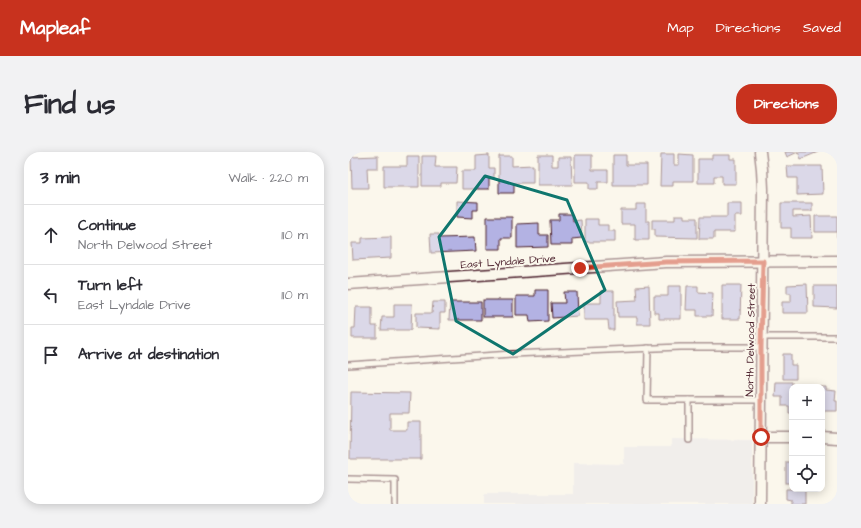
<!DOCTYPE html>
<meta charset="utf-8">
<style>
:root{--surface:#fff;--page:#f2f2f3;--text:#2b2b33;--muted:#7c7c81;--line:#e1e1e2;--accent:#c8321e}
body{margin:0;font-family:"Architects Daughter",sans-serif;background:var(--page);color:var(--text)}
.controls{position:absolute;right:12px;bottom:12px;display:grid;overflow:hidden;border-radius:8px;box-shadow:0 2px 10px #0003}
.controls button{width:36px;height:36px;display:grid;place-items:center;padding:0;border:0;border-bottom:1px solid var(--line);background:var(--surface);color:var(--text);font:20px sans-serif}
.stop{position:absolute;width:12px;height:12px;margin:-9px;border:3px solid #c8321e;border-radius:50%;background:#fff}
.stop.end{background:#c8321e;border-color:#fff;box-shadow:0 1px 4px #0008}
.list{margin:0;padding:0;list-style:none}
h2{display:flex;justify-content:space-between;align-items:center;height:52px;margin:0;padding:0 16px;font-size:17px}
h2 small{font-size:13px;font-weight:400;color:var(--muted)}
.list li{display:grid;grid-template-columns:26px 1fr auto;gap:12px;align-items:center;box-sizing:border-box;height:60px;padding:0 16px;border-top:1px solid var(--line)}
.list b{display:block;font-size:15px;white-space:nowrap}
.list p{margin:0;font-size:13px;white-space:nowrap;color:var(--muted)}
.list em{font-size:13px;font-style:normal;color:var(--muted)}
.icon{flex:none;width:22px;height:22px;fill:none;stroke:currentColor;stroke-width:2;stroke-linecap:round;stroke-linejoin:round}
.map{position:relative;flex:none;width:489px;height:352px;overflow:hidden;border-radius:16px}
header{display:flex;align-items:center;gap:24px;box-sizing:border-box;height:56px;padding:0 20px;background:var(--accent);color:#fff}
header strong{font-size:19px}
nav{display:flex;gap:22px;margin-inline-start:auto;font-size:14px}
.intro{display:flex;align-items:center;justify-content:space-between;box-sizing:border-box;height:96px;padding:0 24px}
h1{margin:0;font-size:28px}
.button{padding:10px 18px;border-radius:16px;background:var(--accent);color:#fff;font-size:14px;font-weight:700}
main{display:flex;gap:24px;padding:0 24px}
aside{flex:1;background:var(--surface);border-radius:16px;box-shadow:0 2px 10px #0003}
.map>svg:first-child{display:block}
.built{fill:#e5e2e9}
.building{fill:#b3b2e3;stroke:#4a1f2b}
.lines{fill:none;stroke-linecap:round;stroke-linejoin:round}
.lane-casing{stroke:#4a1f2b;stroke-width:8}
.street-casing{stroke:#4a1f2b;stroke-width:13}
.lane{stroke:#fbf7ec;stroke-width:5}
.street{stroke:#fbf7ec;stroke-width:10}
.route{stroke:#c8321e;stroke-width:5}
.marked{fill:none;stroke:#0f766e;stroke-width:3;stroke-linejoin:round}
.labels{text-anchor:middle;stroke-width:4;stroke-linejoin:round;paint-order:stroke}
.street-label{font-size:11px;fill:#4a1f2b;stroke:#fbf7ec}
</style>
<header>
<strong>Mapleaf</strong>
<nav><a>Map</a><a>Directions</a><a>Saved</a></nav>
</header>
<div class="intro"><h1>Find us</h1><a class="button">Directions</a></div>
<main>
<aside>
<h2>3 min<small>Walk · 220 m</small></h2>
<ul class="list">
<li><svg class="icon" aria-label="ahead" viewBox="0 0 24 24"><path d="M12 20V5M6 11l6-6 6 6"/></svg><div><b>Continue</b><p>North Delwood Street</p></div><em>110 m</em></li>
<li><svg class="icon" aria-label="left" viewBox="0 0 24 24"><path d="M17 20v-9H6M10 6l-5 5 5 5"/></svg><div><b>Turn left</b><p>East Lyndale Drive</p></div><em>110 m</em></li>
<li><svg class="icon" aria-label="arrive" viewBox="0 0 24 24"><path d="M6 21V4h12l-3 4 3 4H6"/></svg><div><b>Arrive at destination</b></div></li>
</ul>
</aside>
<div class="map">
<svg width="489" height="352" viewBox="0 0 489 352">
<rect width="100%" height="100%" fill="#fbf7ec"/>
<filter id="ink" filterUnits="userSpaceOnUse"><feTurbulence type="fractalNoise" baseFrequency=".025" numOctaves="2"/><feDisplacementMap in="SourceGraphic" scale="8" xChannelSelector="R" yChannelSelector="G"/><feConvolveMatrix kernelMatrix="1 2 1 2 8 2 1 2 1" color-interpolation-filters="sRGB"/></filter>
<g filter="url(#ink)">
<!-- built -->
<polygon class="built" points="324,287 404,288 404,352 136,352 136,342 225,342 225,311 276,312 276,295 323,295"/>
<!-- building -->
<g class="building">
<polygon points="437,0 470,0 453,7 450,0 439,5"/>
<polygon points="313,2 326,2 326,13 331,13 331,2 345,3 345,29 325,29 325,34 312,34"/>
<polygon points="141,3 141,16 146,16 146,26 141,26 141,37 114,37 114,19 128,19 128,4"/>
<polygon points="190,3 204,3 204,14 210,14 210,5 223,5 224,33 190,33"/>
<polygon points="227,3 244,3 244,18 260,18 260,30 250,30 250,37 241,37 241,30 227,30"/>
<polygon points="265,3 278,3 278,13 299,13 299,33 265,33"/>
<polygon points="364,3 382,3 382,7 388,7 388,32 374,32 374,24 366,24 366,31 350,31 350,7 364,7"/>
<polygon points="30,4 30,16 19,16 20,36 4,36 3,5"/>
<polygon points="59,4 71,4 71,35 36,35 36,14 59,14"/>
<polygon points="74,4 88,4 87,15 109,15 108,31 93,31 93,34 74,34"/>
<polygon points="151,4 164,4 164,14 185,13 185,31 166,31 166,41 151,41"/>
<polygon points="439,14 474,14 475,42 449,43 449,26 440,26"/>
<polygon points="109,49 130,50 130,58 125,58 125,66 109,65"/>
<polygon points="379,51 394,51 394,64 387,64 387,80 366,80 366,87 351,87 352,65 379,65"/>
<polygon points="433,51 464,51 464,59 445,59 445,65 463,64 464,86 443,86 443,76 433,76"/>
<polygon points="288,52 298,52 298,69 301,69 301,88 287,88 287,72 273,72 273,58 288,58"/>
<polygon points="211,62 224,62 225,69 233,68 234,86 224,87 224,93 203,93 202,68 211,68"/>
<polygon points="327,63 336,63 336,66 349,66 349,86 307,85 307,77 304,77 304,68 327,68"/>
<polygon points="467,64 489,64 489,86 489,80 467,80"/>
<polygon points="139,65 164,65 164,86 153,86 153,97 139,97"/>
<polygon points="237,67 250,67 250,73 260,73 260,79 267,79 267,90 237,90"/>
<polygon points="191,71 191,83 200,83 200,95 169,96 169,72"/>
<polygon points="82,82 91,82 91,86 127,85 128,99 83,101"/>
<polygon points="43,85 43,106 5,108 4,91 14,91 14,86"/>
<polygon points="459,132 460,161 434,161 434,150 443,150 443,141 439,141 439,133"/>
<polygon points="374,133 393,133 392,167 374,167"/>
<polygon points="301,134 302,172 289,172 289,165 270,165 269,149 289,148 288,135"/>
<polygon points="320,134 333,134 333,167 311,167 311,161 306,161 306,144 320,144"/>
<polygon points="339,134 350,134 350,140 365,141 364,164 349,164 349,158 338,158"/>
<polygon points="466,134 489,134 489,156 466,155"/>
<polygon points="187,138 200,138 200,169 182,170 181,163 168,163 168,144 187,144"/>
<polygon points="253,139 266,139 266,178 261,178 260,168 236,168 236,151 253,151"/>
<polygon points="216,140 229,140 230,164 204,166 203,151 217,151"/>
<rect x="135" y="148" width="30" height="17"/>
<polygon points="85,150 97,150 97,161 92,161 92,177 68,176 68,161 84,161"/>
<polygon points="102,150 133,150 133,168 101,168"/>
<polygon points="46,152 64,152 63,178 33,178 34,165 46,165"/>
<polygon points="8,155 24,155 24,174 29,174 29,186 4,186 4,176 7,176"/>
<polygon points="435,202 443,202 443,213 448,213 448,227 435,227"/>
<polygon points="428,230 444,230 444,234 461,235 444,235 444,261 441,261 441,254 434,254 434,245 427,245"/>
<polygon points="469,235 478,235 478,238 488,239 487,249 489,249 489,259 476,259 476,261 474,261 474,235"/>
<polygon points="3,240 62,241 61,261 42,261 42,278 59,278 59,270 73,270 73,307 2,307"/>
<rect x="438" y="310" width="6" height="21"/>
<polygon points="438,337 457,337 457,352 443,352 443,348 438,347"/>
</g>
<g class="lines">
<!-- lane casing -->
<g class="lane-casing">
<g id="lane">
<polyline points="413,185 489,185"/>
<polyline points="300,196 299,248 413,248"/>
<polyline points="0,213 164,202 332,195 413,195"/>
<polyline points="341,248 341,288"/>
<polyline points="0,327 47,328 47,352"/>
</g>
</g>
<!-- street casing -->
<g class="street-casing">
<g id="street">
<polyline points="412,0 414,17 415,37 412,352"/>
<polyline points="0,132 318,110 489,109"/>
<polyline points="413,285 444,285"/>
<polyline points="474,285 489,286"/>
</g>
</g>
<!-- lane -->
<use href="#lane" class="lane"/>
<!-- street -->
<use href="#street" class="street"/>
</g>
</g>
<g class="lines" filter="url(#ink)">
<!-- route -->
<polyline class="route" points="232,116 318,110 415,109 413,195 413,285"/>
</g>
<!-- marked area -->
<path d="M0 0H489V352H0ZM137,24L219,48L257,138L165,202L108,169L91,85Z" fill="#fbf7ec" fill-opacity=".55" fill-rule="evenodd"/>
<path class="marked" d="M137,24L219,48L257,138L165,202L108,169L91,85Z"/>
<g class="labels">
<!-- street labels -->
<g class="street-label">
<text transform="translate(160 109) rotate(-4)" y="4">East Lyndale Drive</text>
<text transform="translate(402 188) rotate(-89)" y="4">North Delwood Street</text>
</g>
</g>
</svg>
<div class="controls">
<button>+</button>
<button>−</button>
<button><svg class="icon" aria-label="locate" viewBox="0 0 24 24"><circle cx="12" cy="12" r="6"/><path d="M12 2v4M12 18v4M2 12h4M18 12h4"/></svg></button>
</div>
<div class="stop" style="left:413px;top:285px"></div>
<div class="stop end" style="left:232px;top:116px"></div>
</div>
</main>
